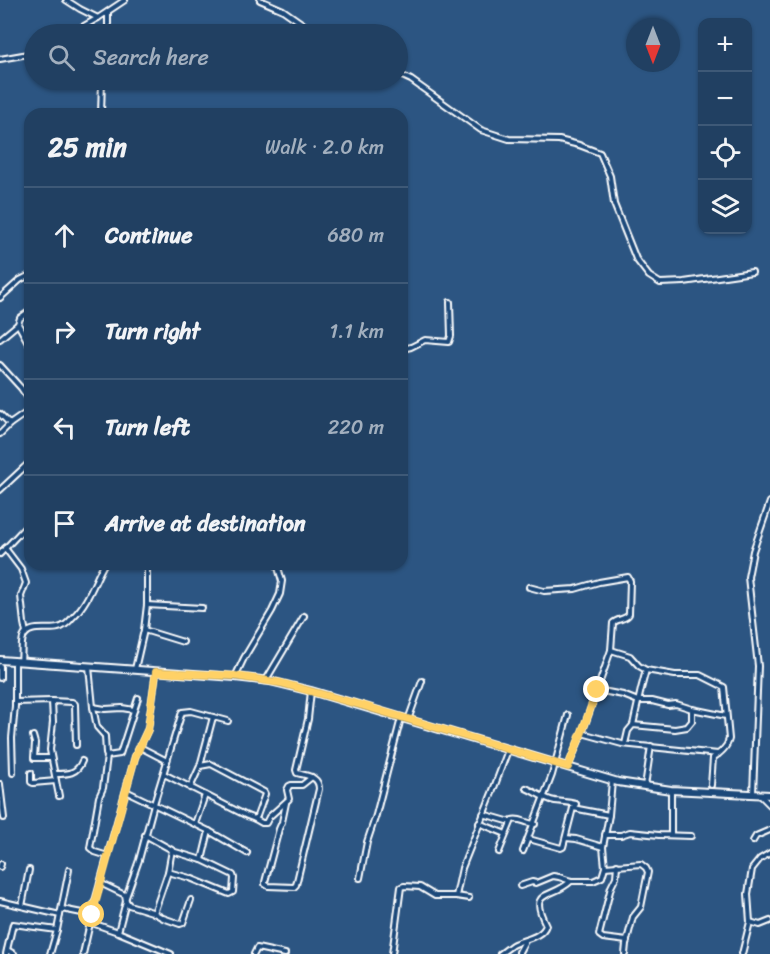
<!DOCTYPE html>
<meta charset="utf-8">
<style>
:root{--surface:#214062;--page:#294768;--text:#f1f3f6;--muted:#a2afbe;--line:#3e5977}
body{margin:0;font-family:Sriracha,sans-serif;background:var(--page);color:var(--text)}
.controls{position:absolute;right:18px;top:18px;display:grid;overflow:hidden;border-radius:12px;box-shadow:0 2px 4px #0004}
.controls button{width:54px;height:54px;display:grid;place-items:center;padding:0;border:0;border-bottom:2px solid var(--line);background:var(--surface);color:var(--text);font:30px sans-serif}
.compass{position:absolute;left:626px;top:18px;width:54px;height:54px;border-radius:50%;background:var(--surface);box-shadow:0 2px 4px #0004;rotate:180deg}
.stop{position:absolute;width:18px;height:18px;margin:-14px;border:4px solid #ffd166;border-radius:50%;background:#fff}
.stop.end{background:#ffd166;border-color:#fff;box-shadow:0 2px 6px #0008}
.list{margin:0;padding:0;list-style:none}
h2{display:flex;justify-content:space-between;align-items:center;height:78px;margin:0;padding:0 24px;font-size:26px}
h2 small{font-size:20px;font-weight:400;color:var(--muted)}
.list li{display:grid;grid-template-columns:39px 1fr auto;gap:18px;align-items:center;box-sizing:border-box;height:96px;padding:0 24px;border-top:2px solid var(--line)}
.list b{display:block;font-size:22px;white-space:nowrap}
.list em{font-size:20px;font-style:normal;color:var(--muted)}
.icon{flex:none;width:33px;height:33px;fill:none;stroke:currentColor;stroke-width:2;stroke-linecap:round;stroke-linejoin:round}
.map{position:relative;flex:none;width:770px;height:954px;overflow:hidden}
.search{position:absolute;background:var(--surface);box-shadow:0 2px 4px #0004;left:24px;top:24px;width:384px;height:66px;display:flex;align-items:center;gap:15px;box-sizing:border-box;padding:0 21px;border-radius:33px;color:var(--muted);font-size:22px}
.panel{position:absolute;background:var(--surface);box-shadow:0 2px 4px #0004;left:24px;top:108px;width:384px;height:462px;border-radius:18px}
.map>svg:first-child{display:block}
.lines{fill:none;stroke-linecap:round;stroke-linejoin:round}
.minor-casing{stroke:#fff;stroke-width:8}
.major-casing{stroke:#fff;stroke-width:10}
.minor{stroke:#1f4a7a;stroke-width:4}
.major{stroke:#1f4a7a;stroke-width:6}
.route{stroke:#ffd166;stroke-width:8}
</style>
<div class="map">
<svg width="770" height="954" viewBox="0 0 770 954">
<rect width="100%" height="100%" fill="#2c5582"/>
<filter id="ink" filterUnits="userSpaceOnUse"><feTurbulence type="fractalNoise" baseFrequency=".0167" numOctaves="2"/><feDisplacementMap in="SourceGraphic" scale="12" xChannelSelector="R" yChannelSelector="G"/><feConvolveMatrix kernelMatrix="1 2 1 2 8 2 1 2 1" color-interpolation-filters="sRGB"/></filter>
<g filter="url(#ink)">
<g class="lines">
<!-- minor casing -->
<g class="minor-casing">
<g id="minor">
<polyline points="66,0 80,9 98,18"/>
<polyline points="260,0 283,10 317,34"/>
<polyline points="70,34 98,18 125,0"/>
<polyline points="108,34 108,12"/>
<polyline points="0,59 34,53"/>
<polyline points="398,74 411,80 481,130 509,139 559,140 579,145 600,153 610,176 614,204 636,259 649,276 660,283 684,282 752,272"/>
<polyline points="101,114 102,80"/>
<polyline points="0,298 20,280 30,275"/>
<polyline points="30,311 20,318 18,324 30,346"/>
<polyline points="0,339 18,324"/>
<polyline points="402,349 411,347 425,340 449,342 451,336 450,302"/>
<polyline points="0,365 21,388 30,401"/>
<polyline points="0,414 10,424"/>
<polyline points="0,434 10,424 30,410"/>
<polyline points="0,490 30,462"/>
<polyline points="5,548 21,569 26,583 21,596 24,623 26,633"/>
<polyline points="0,554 30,522"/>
<path d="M529,587L544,591L575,589L599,582L628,577L630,581L629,614C626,620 618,618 613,623L611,650L582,733L568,767"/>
<polyline points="147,605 202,608"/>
<polyline points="144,630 183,642"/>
<path d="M611,650L630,656L639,666L646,670L675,675H700L724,687L729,739C727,748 720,753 713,758L711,785"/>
<path d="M21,661C22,654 21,644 23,638C28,624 48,631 58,628C64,627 69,622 73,617C88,603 94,582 104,564"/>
<polyline points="0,666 0,678"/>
<polyline points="89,667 93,707 97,727 105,736 106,754 107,756 103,788 99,797 90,848 95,852 108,856"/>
<polyline points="135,669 144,630 147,605 147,564"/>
<polyline points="235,677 244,658 272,611 280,594 282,581 277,564"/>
<polyline points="266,680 304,616"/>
<polyline points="597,690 623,695 638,701 652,701 668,705 676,704 692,709 726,716"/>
<polyline points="52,701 72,702 75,704 76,745"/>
<polyline points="15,702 52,701 53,722 50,750 59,796"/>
<polyline points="93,707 105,709 122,708 134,710"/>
<polyline points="408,720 422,681"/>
<polyline points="633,725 641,689 646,670"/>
<polyline points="582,733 622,744 718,754"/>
<polyline points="33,736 35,743 34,758 51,758"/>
<polyline points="625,744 628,731 633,725 675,729 687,727 692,721 692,709"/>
<polyline points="140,747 167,761"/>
<polyline points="107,756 120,754 138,698"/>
<polyline points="200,766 213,717"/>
<polyline points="13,773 12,738 15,706 15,662"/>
<polyline points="31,773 31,782 33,783 56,781"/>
<path d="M55,774C68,774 77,774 82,761"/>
<polyline points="164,774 247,816 255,819 257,816 265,794 264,792 211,764 200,766 190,788"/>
<polyline points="0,784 4,818"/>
<polyline points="645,786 651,746"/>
<path d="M526,788C535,792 545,799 555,801C563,802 569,802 576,804L573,808L609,815"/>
<polyline points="671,790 671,835"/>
<polyline points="126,791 209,831 247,853"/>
<polyline points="753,794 758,666 748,577 753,551 770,502"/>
<polyline points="760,795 770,805"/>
<path d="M286,803L282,822L279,829L265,882V884L268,886L294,887L296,885L319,789C319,776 307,776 297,773L296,770L308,719L311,691"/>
<polyline points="483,814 511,822"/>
<polyline points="255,819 262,823 266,823 269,817 289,799 287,790 289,786 291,785 302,785 312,777"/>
<polyline points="479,823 506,834"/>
<polyline points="195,824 205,795"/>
<polyline points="145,835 172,850 168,872 154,913"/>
<polyline points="605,835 621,835 630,832 659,835 691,836"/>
<polyline points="566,838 576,839 603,847"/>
<polyline points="529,839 561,848 563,847 573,808"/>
<polyline points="753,841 756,836 770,830"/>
<polyline points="523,851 552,775 568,715"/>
<path d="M499,852L512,820C520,817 526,824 535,824"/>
<polyline points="202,860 209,831"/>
<polyline points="617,865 616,877 611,887 599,935 603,938 627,941"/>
<polyline points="0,867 1,864"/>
<polyline points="605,867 641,864 646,868 648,872 641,907 633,917 626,944 625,954"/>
<polyline points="168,872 190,878 229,894 233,892 234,878 233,875 202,860 172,851"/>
<polyline points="360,878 367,842 376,815 401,718"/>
<polyline points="100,883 125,895 126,901 129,905 152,912 163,918 180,924 183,923 191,900"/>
<polyline points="520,886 532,882 536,883 553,876 559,877 571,881 593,881 602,877 605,867 603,847 609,815 612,781"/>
<polyline points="456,896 462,868 492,793 508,750"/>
<polyline points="126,897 139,860 154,804 182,712 191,711 228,721"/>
<polyline points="0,901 60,915"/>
<polyline points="22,906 29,870"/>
<polyline points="62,909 92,915 95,924 118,932 171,954"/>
<polyline points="750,922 760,925 770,921"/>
<polyline points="118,932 126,901"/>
<polyline points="7,950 14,954"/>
<polyline points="6,954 13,924 57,930"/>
<polyline points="50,954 57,930 69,870"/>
<polyline points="83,954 94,905 135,757 148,729 156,672"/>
<polyline points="254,954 257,948 285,954"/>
<polyline points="392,954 401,887 404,886 420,887 435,896 456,896 469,898"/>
<path d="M500,954C504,951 508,948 512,945C523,939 542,938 546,925C527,888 551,900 571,881"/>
<polyline points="519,954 519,952 525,941"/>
<polyline points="742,954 750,922 748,894 752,869 760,859 770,853"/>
</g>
</g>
<!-- major casing -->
<g class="major-casing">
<polyline id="major" points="0,660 235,677 270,681 311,691 618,782 671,790 770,795"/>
</g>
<!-- minor -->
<use href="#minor" class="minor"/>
<!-- major -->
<use href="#major" class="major"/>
</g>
</g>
<g class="lines" filter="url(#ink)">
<!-- route -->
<polyline class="route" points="92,915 135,757 148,729 156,672 235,676 281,683 364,706 568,767 582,732 597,690"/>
</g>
</svg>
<div class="controls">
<button>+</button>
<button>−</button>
<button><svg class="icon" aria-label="locate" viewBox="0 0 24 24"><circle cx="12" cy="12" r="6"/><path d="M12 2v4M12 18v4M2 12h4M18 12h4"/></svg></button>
<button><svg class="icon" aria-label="layers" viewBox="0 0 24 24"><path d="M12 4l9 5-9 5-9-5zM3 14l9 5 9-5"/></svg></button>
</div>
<svg class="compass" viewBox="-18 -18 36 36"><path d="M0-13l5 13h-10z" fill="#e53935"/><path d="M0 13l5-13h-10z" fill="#a2afbe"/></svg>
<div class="stop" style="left:92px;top:915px"></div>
<div class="stop end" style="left:597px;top:690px"></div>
<div class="search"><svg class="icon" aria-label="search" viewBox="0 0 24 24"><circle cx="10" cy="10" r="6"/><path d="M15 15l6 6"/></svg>Search here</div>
<section class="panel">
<h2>25 min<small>Walk · 2.0 km</small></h2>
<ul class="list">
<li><svg class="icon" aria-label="ahead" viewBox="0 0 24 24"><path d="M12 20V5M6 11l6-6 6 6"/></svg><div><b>Continue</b></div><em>680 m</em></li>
<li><svg class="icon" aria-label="right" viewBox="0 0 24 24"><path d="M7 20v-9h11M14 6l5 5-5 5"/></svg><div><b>Turn right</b></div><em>1.1 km</em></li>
<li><svg class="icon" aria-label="left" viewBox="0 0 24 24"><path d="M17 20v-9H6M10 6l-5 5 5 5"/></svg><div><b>Turn left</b></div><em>220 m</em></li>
<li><svg class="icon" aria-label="arrive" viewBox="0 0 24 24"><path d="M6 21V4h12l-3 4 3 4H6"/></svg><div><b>Arrive at destination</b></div></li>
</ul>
</section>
</div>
